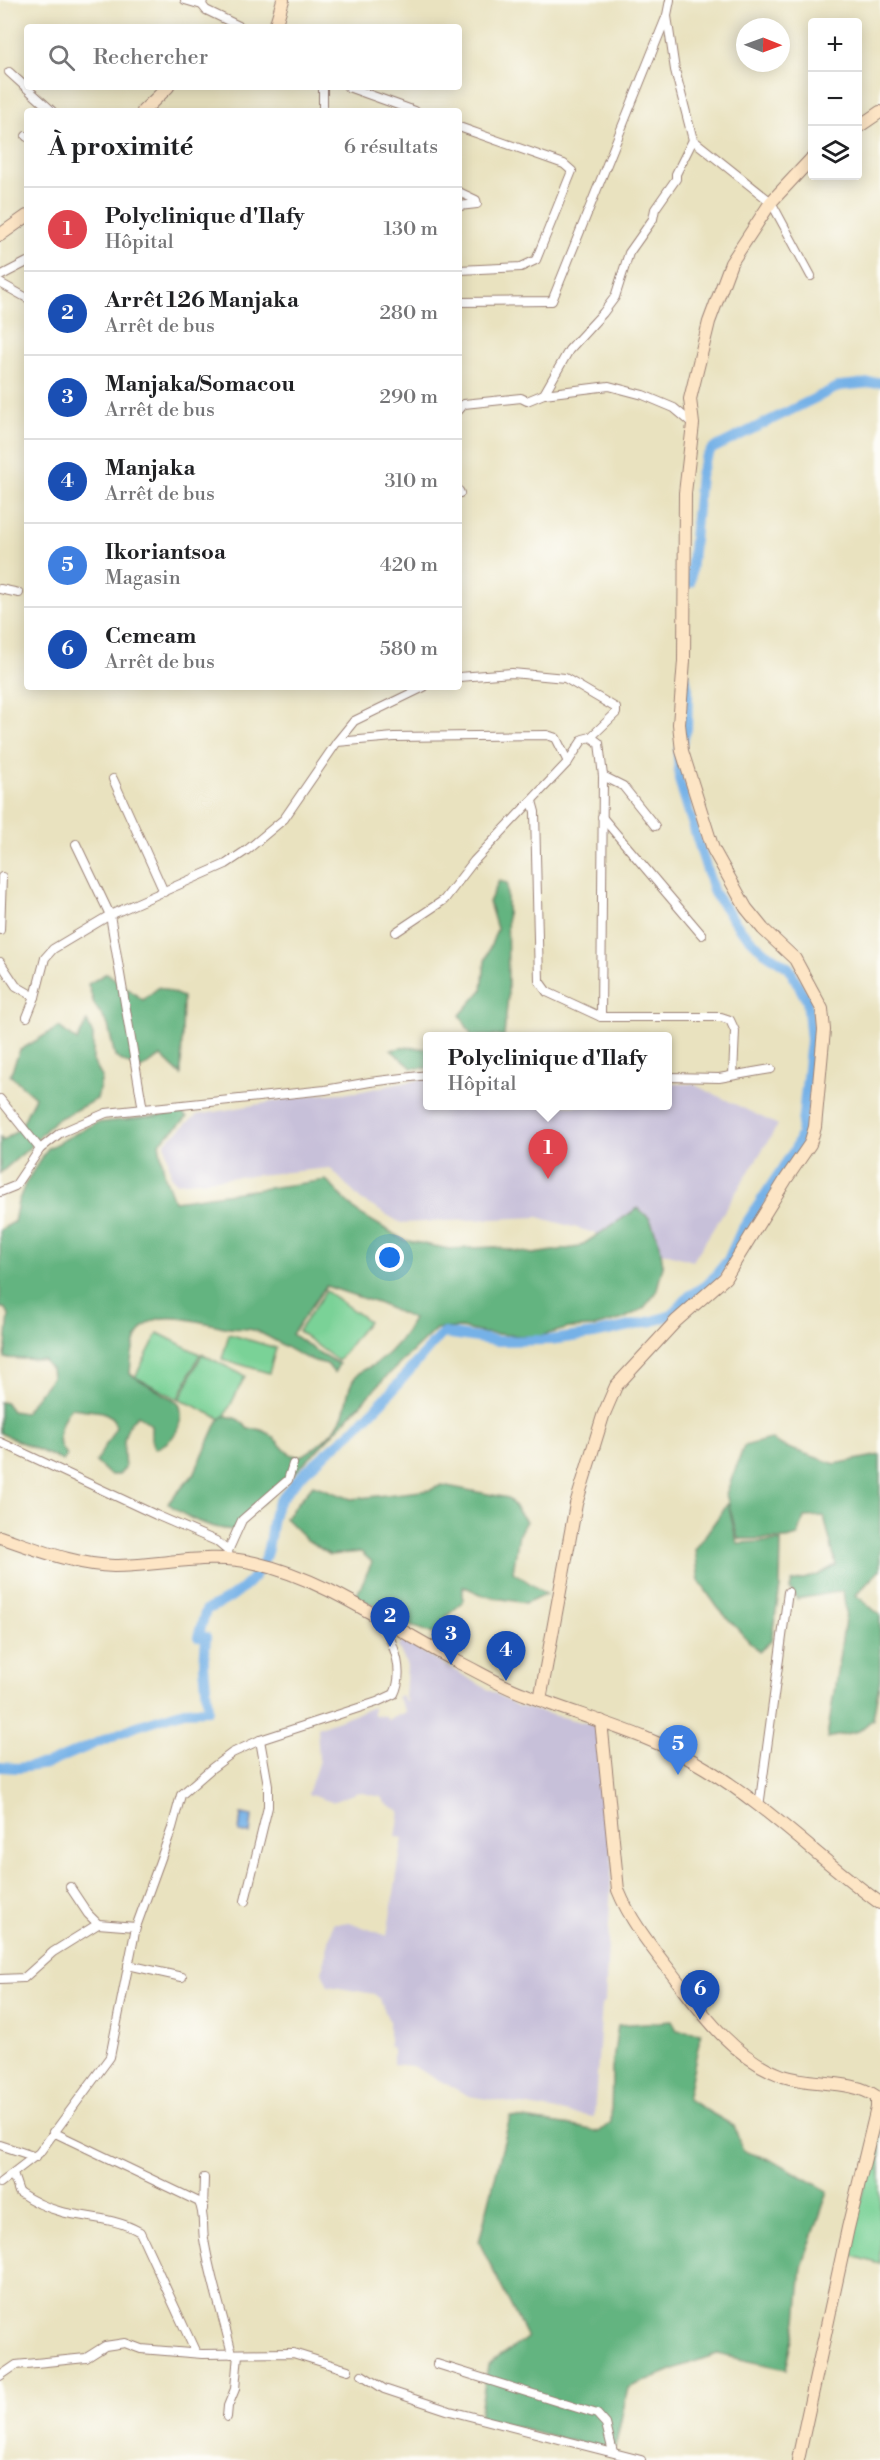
<!DOCTYPE html>
<html lang="fr">
<meta charset="utf-8">
<style>
:root{--surface:#fff;--page:#f2f2f2;--text:#202124;--muted:#757577;--line:#e0e0e0;--accent:#1f6fb2}
body{margin:0;font-family:"Libre Bodoni",serif;background:var(--page);color:var(--text)}
.controls{position:absolute;right:18px;top:18px;display:grid;overflow:hidden;border-radius:6px;box-shadow:0 3px 15px #0003}
.controls button{width:54px;height:54px;display:grid;place-items:center;padding:0;border:0;border-bottom:2px solid var(--line);background:var(--surface);color:var(--text);font:30px sans-serif}
.compass{position:absolute;left:736px;top:18px;width:54px;height:54px;border-radius:50%;background:var(--surface);box-shadow:0 3px 15px #0003;rotate:91deg}
.you{position:absolute;left:390px;top:1258px;width:21px;height:21px;margin:-15px;border:4px solid #fff;border-radius:50%;background:#1a73e8;box-shadow:0 0 0 9px #1a73e833}
.badge{display:grid;place-items:center;width:39px;height:39px;border-radius:50%;background:var(--accent);color:#fff;font-size:20px;font-weight:700}
.pin{position:absolute;translate:-50% -50px;filter:drop-shadow(0 2px 3px #0008)}
.pin::after{content:'';position:absolute;top:32px;width:21px;height:18px;background:inherit;clip-path:polygon(0 0,100% 0,50% 100%)}
.popup{position:absolute;left:423px;top:1032px;width:249px;height:78px;box-sizing:border-box;display:grid;place-content:center;border-radius:6px;background:var(--surface);filter:drop-shadow(0 2px 4px #0005);font-size:20px;white-space:nowrap;color:var(--muted)}
.popup b{font-size:22px;color:var(--text)}
.popup::after{content:'';position:absolute;left:50%;top:100%;margin-left:-12px;border:12px solid transparent;border-top-color:var(--surface)}
.list{margin:0;padding:0;list-style:none}
h2{display:flex;justify-content:space-between;align-items:center;height:78px;margin:0;padding:0 24px;font-size:26px}
h2 small{font-size:20px;font-weight:400;color:var(--muted)}
.list li{display:grid;grid-template-columns:39px 1fr auto;gap:18px;align-items:center;box-sizing:border-box;height:84px;padding:0 24px;border-top:2px solid var(--line)}
.list b{display:block;font-size:22px;white-space:nowrap}
.list p{margin:0;font-size:20px;white-space:nowrap;color:var(--muted)}
.list em{font-size:20px;font-style:normal;color:var(--muted)}
.icon{flex:none;width:33px;height:33px;fill:none;stroke:currentColor;stroke-width:2;stroke-linecap:round;stroke-linejoin:round}
.map{position:relative;flex:none;width:880px;height:2460px;overflow:hidden}
.search{position:absolute;background:var(--surface);box-shadow:0 3px 15px #0003;left:24px;top:24px;width:438px;height:66px;display:flex;align-items:center;gap:15px;box-sizing:border-box;padding:0 21px;border-radius:6px;color:var(--muted);font-size:22px}
.panel{position:absolute;background:var(--surface);box-shadow:0 3px 15px #0003;left:24px;top:108px;width:438px;height:582px;border-radius:6px}
.map>svg:first-child{display:block}
.industrial{fill:#c7c0d9}
.green{fill:#7ad297;stroke:#627861;stroke-width:1.5}
.forest{fill:#63b480;stroke:#566a56;stroke-width:1.5}
.water{fill:#75b1e7;stroke:#606889;stroke-width:1.5}
.lines{fill:none;stroke-linecap:round;stroke-linejoin:round}
.canal{stroke:#75b1e7;stroke-width:10}
.street-casing{stroke:#9a8075;stroke-width:10}
.secondary-casing{stroke:#9a8075;stroke-width:14}
.street{stroke:#fff;stroke-width:8}
.secondary{stroke:#fde5c5;stroke-width:12}
</style>
<div class="map">
<svg width="880" height="2460" viewBox="0 0 880 2460">
<rect width="100%" height="100%" fill="#fdfcf7"/>
<filter id="ink" filterUnits="userSpaceOnUse"><feTurbulence type="fractalNoise" baseFrequency=".0167" numOctaves="2"/><feDisplacementMap in="SourceGraphic" scale="12" xChannelSelector="R" yChannelSelector="G"/><feConvolveMatrix kernelMatrix="1 2 1 2 8 2 1 2 1" color-interpolation-filters="sRGB"/></filter>
<filter id="wash" filterUnits="userSpaceOnUse"><feTurbulence type="fractalNoise" baseFrequency=".008" numOctaves="4" result="noise"/><feDisplacementMap in="SourceGraphic" scale="24" xChannelSelector="R" yChannelSelector="G"/><feGaussianBlur stdDeviation="1.35" result="paint"/><feColorMatrix in="noise" values="0 0 0 0 0 0 0 0 0 0 0 0 0 0 0 0 0 1.4 0 .05"/><feComposite in="paint" operator="in"/></filter>
<g filter="url(#wash)">
<rect width="100%" height="100%" fill="#e9e2bf"/>
<!-- industrial -->
<g class="industrial">
<polygon points="428,1078 428,1106 668,1106 668,1084 693,1084 778,1125 693,1261 538,1217 401,1223 361,1200 330,1168 176,1183 171,1176 165,1142 197,1115 312,1095 357,1092"/>
<polygon points="403,1641 517,1706 593,1725 599,1738 612,1863 605,2003 602,2004 594,2117 469,2096 412,2066 393,2064 393,2049 389,2045 389,2021 379,1998 374,1994 328,1986 322,1972 333,1923 352,1923 387,1936 403,1838 396,1837 400,1811 385,1803 381,1797 358,1792 332,1802 308,1794 319,1760 317,1728 373,1707 373,1715 385,1716 387,1720 406,1712 397,1697 401,1695 405,1702 407,1701 405,1698 407,1666 398,1646"/>
</g>
<!-- green -->
<g class="green">
<polygon points="326,1291 368,1321 338,1361 298,1331"/>
<polygon points="158,1333 200,1354 178,1399 135,1377"/>
<polygon points="229,1334 276,1348 269,1373 222,1359"/>
<polygon points="202,1354 245,1376 223,1420 180,1399"/>
<polygon points="880,2121 880,2264 849,2255 873,2143"/>
</g>
<!-- forest -->
<g class="forest">
<polygon points="499,881 507,883 508,996 504,1036 472,1036 460,1015 482,990 485,961 497,929 489,902"/>
<polygon points="107,973 143,1000 159,987 183,997 181,1075 161,1056 139,1070 115,1057 108,1025 94,1004 88,984"/>
<polygon points="87,1021 93,1035 93,1061 102,1077 97,1099 54,1121 28,1149 0,1173 0,1137 3,1141 20,1128 35,1097 10,1075 20,1050 59,1027 77,1041"/>
<polygon points="406,1047 428,1049 428,1068 412,1068 391,1050"/>
<path d="M182,1113L187,1118L159,1143L165,1177L174,1201L326,1180L357,1212L404,1240L449,1249L495,1247L533,1254L579,1247L638,1208L650,1219L660,1245L663,1266L656,1293L643,1309L623,1319L594,1327L569,1328L537,1337L483,1333L461,1328L436,1329L386,1377L306,1462L233,1530C210,1528 186,1519 168,1503L194,1474L218,1421L224,1416C236,1417 241,1420 248,1429C277,1425 280,1457 298,1456C305,1456 312,1449 318,1445C327,1438 337,1428 342,1417C348,1404 346,1385 358,1374C363,1369 372,1367 378,1362C393,1350 404,1337 413,1319L380,1304L326,1286L292,1334L316,1351L339,1364L334,1373L327,1364C296,1358 284,1343 256,1331C246,1327 235,1330 224,1327C172,1316 133,1301 130,1374L179,1403C186,1423 174,1443 154,1449L151,1439V1425L138,1415C121,1428 123,1448 125,1468L119,1475H110L96,1462L116,1427L112,1417L103,1412L71,1408C60,1420 53,1443 67,1455L63,1461L0,1433V1402L6,1403L12,1411L24,1413L52,1377L51,1369L43,1360L5,1358L9,1314L4,1308H0V1230L14,1222L18,1202L26,1182L48,1148L96,1123Z"/>
<polygon points="770,1439 785,1447 835,1464 880,1455 880,1570 856,1595 880,1615 880,1679 873,1719 859,1731 827,1738 846,1613 843,1591 797,1599 790,1589 792,1582 818,1575 836,1565 824,1516 804,1517 798,1536 787,1539 738,1539 726,1494 744,1446"/>
<path d="M313,1485L351,1499L430,1490L442,1485L508,1498L526,1521L519,1534L513,1572L546,1594L525,1603L485,1596L463,1586V1602L448,1615L436,1635L409,1625V1618C389,1615 374,1604 356,1597L372,1562L361,1552L330,1555L307,1540L285,1518Z"/>
<polygon points="728,1503 737,1543 781,1541 780,1588 771,1641 759,1652 718,1608 699,1581 695,1550"/>
<polygon points="672,2021 677,2030 701,2033 687,2099 734,2126 743,2151 775,2161 828,2191 802,2267 797,2321 786,2369 717,2354 679,2367 628,2388 614,2452 479,2417 488,2365 527,2338 479,2242 510,2117 578,2127 599,2132 611,2122 612,2069 618,2025"/>
</g>
<!-- water -->
<polygon class="water" points="241,1814 252,1816 250,1834 239,1832"/>
<g class="lines">
<!-- canal -->
<g class="canal">
<polyline points="690,583 700,475 705,459 712,449 840,386 880,382"/>
<path d="M0,1767L18,1768L47,1764L134,1727L184,1711L208,1710L204,1665L206,1637H198L206,1610C236,1597 264,1577 269,1543C272,1529 271,1512 281,1499C300,1473 326,1454 350,1433C373,1412 396,1387 416,1363C426,1352 432,1342 444,1333L497,1341L550,1340L594,1334L653,1321L672,1315L689,1296L709,1283L728,1260L741,1231L795,1149L801,1134L811,1040L807,1001L789,968L762,950L740,929L714,893L679,780L678,753L687,729L688,690L685,676"/>
</g>
</g>
</g>
<g filter="url(#ink)">
<g class="lines">
<!-- street casing -->
<g class="street-casing">
<g id="street">
<polyline points="185,0 202,5"/>
<polyline points="203,0 202,5 206,10 241,27"/>
<polyline points="667,16 675,70 693,140 771,202 811,276"/>
<polyline points="9,72 52,111"/>
<polyline points="323,87 323,111"/>
<polyline points="348,87 415,111"/>
<polyline points="459,127 564,164 572,171 536,260 521,267 459,270"/>
<polyline points="26,136 27,137"/>
<polyline points="459,192 476,200 477,204 459,206"/>
<polyline points="0,276 27,262"/>
<polyline points="0,283 27,298"/>
<polyline points="459,302 552,301 667,15 670,0"/>
<polyline points="544,394 609,386 643,395 674,408 693,424"/>
<polyline points="459,410 464,404 521,398 527,401 544,394 569,350 603,313 615,297 629,253 653,219 655,209 676,179 676,174 693,140"/>
<polyline points="459,491 460,493"/>
<polyline points="0,589 19,593"/>
<polyline points="459,677 512,673 565,678 616,708 616,713 591,737"/>
<polyline points="337,742 354,721 424,687"/>
<polyline points="603,776 623,786 655,826"/>
<polyline points="113,779 164,892"/>
<polyline points="532,801 535,812 539,981 547,992 601,1017 721,1017 730,1020 735,1031 733,1075"/>
<polyline points="602,817 702,935"/>
<polyline points="76,844 110,915 143,1110"/>
<polyline points="0,930 2,877"/>
<polyline points="396,932 444,900 474,861 568,762 583,739 591,737 599,743 603,776 601,1017"/>
<polyline points="0,962 16,986 35,997"/>
<polyline points="27,1017 35,997 45,958 53,949 110,915 226,864 247,850 284,819 337,742 394,737 547,735 556,738 568,762"/>
<polyline points="668,1077 719,1078 771,1069"/>
<polyline points="0,1099 40,1149"/>
<polyline points="0,1192 15,1186 40,1149 60,1133 106,1113 325,1090 370,1082 428,1075"/>
<polyline points="0,1442 156,1515 216,1541 228,1551 229,1559"/>
<polyline points="228,1551 242,1520 288,1480 293,1464"/>
<polyline points="759,1807 788,1592"/>
<polyline points="70,1887 88,1914 98,1924 136,1927"/>
<polyline points="245,1901 268,1807 268,1785 260,1740"/>
<polyline points="128,1965 182,1977"/>
<polyline points="0,1979 24,1978 53,1952 98,1924"/>
<path d="M53,2132L199,2202C205,2215 202,2226 204,2239C210,2278 223,2315 232,2354"/>
<polyline points="0,2145 36,2157"/>
<path d="M13,2174L19,2192C32,2201 47,2208 62,2212C89,2218 116,2218 140,2232L196,2353"/>
<path d="M0,2183L39,2153L110,2057L136,1927L172,1828L181,1795L212,1768L232,1753L260,1740L377,1702L394,1694C406,1669 392,1643 382,1619"/>
<polyline points="203,2209 204,2178"/>
<polyline points="437,2364 597,2414 606,2424 613,2452"/>
<polyline points="362,2375 384,2389 450,2411 641,2460"/>
<polyline points="0,2376 16,2365 86,2358 105,2346 125,2343 141,2349 202,2354 293,2353 348,2370"/>
<polyline points="227,2417 228,2406 235,2389 238,2354"/>
</g>
</g>
<!-- secondary casing -->
<g class="secondary-casing">
<g id="secondary">
<polyline points="275,27 283,0"/>
<polyline points="143,111 168,87"/>
<polyline points="858,127 880,112"/>
<polyline points="0,235 27,216"/>
<path d="M0,1537C37,1549 74,1565 114,1566C161,1566 209,1552 255,1563C329,1580 391,1628 458,1662C479,1672 501,1686 524,1694C584,1718 649,1733 705,1768C768,1806 820,1860 880,1903"/>
<polyline points="540,1700 576,1504 603,1416 616,1386 676,1321 725,1278 786,1179 810,1144 815,1127 824,1030 822,1009 795,959 763,929 746,908 713,849 682,751 679,724 684,661 685,493 693,424 690,399 709,322 731,263 771,202 812,158"/>
<path d="M601,1721L618,1890C630,1920 650,1945 670,1971C701,2012 733,2058 783,2076C813,2086 851,2079 877,2097V2108L848,2228L798,2460"/>
</g>
</g>
<!-- street -->
<use href="#street" class="street"/>
<!-- secondary -->
<use href="#secondary" class="secondary"/>
</g>
</g>
</svg>
<div class="controls">
<button>+</button>
<button>−</button>
<button><svg class="icon" aria-label="layers" viewBox="0 0 24 24"><path d="M12 4l9 5-9 5-9-5zM3 14l9 5 9-5"/></svg></button>
</div>
<svg class="compass" viewBox="-18 -18 36 36"><path d="M0-13l5 13h-10z" fill="#e53935"/><path d="M0 13l5-13h-10z" fill="#757577"/></svg>
<div class="you"></div>
<div class="pin badge" style="left:548px;top:1179px;background:#e0444e">1</div>
<div class="popup"><b>Polyclinique d'Ilafy</b>Hôpital</div>
<div class="pin badge" style="left:390px;top:1647px;background:#1a4fb4">2</div>
<div class="pin badge" style="left:451px;top:1665px;background:#1a4fb4">3</div>
<div class="pin badge" style="left:506px;top:1681px;background:#1a4fb4">4</div>
<div class="pin badge" style="left:678px;top:1775px;background:#3f7fe0">5</div>
<div class="pin badge" style="left:700px;top:2020px;background:#1a4fb4">6</div>
<div class="search"><svg class="icon" aria-label="search" viewBox="0 0 24 24"><circle cx="10" cy="10" r="6"/><path d="M15 15l6 6"/></svg>Rechercher</div>
<section class="panel">
<h2>À proximité<small>6 résultats</small></h2>
<ul class="list">
<li><span class="badge" style="background:#e0444e">1</span><div><b>Polyclinique d'Ilafy</b><p>Hôpital</p></div><em>130 m</em></li>
<li><span class="badge" style="background:#1a4fb4">2</span><div><b>Arrêt 126 Manjaka</b><p>Arrêt de bus</p></div><em>280 m</em></li>
<li><span class="badge" style="background:#1a4fb4">3</span><div><b>Manjaka/Somacou</b><p>Arrêt de bus</p></div><em>290 m</em></li>
<li><span class="badge" style="background:#1a4fb4">4</span><div><b>Manjaka</b><p>Arrêt de bus</p></div><em>310 m</em></li>
<li><span class="badge" style="background:#3f7fe0">5</span><div><b>Ikoriantsoa</b><p>Magasin</p></div><em>420 m</em></li>
<li><span class="badge" style="background:#1a4fb4">6</span><div><b>Cemeam</b><p>Arrêt de bus</p></div><em>580 m</em></li>
</ul>
</section>
</div>
